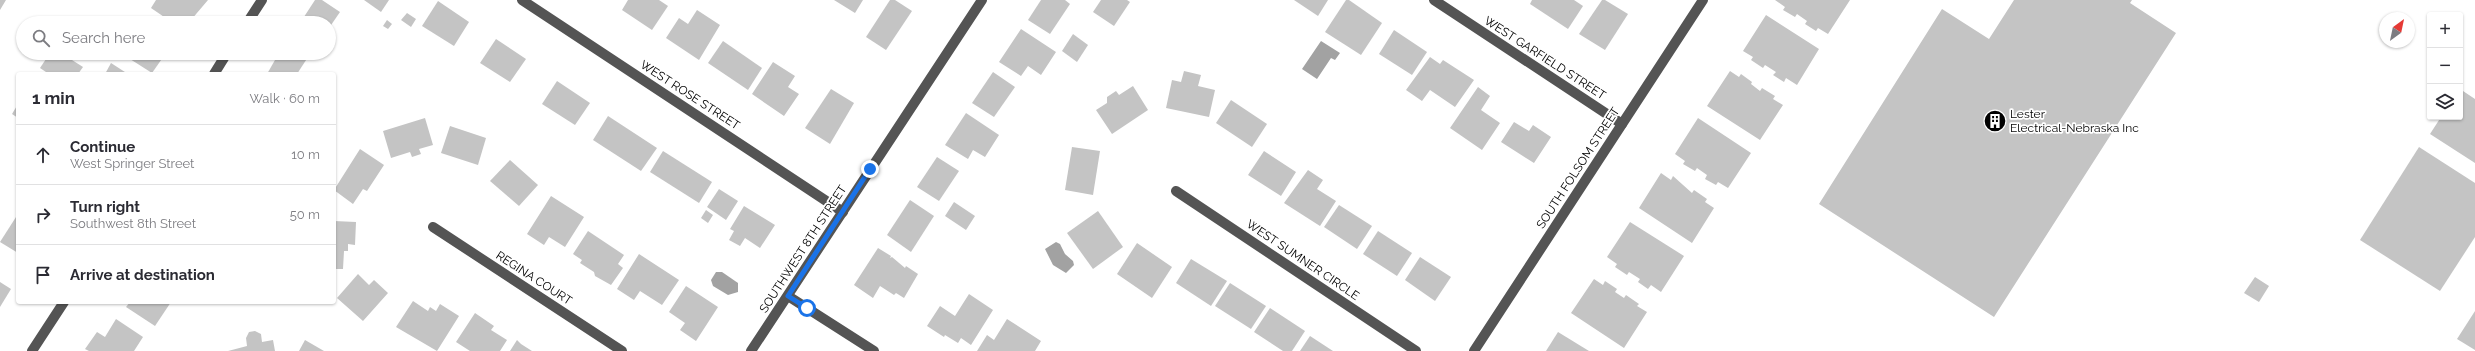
<!DOCTYPE html>
<meta charset="utf-8">
<style>
:root{--surface:#fff;--page:#f7f7f7;--text:#2b2b33;--muted:#7c7c81;--line:#e1e1e2}
body{margin:0;font-family:Raleway,sans-serif;background:var(--page);color:var(--text)}
.controls{position:absolute;right:12px;top:12px;display:grid;overflow:hidden;border-radius:4px;box-shadow:0 1px 3px #0004}
.controls button{width:36px;height:36px;display:grid;place-items:center;padding:0;border:0;border-bottom:1px solid var(--line);background:var(--surface);color:var(--text);font:20px sans-serif}
.compass{position:absolute;left:2379px;top:12px;width:36px;height:36px;border-radius:50%;background:var(--surface);box-shadow:0 1px 3px #0004;rotate:33deg}
.stop{position:absolute;width:12px;height:12px;margin:-9px;border:3px solid #1a73e8;border-radius:50%;background:#fff}
.stop.end{background:#1a73e8;border-color:#fff;box-shadow:0 1px 4px #0008}
.list{margin:0;padding:0;list-style:none}
h2{display:flex;justify-content:space-between;align-items:center;height:52px;margin:0;padding:0 16px;font-size:17px}
h2 small{font-size:13px;font-weight:400;color:var(--muted)}
.list li{display:grid;grid-template-columns:26px 1fr auto;gap:12px;align-items:center;box-sizing:border-box;height:60px;padding:0 16px;border-top:1px solid var(--line)}
.list b{display:block;font-size:15px;white-space:nowrap}
.list p{margin:0;font-size:13px;white-space:nowrap;color:var(--muted)}
.list em{font-size:13px;font-style:normal;color:var(--muted)}
.icon{flex:none;width:22px;height:22px;fill:none;stroke:currentColor;stroke-width:2;stroke-linecap:round;stroke-linejoin:round}
.map{position:relative;flex:none;width:2475px;height:351px;overflow:hidden}
.search{position:absolute;background:var(--surface);box-shadow:0 1px 3px #0004;left:16px;top:16px;width:320px;height:44px;display:flex;align-items:center;gap:10px;box-sizing:border-box;padding:0 14px;border-radius:22px;color:var(--muted);font-size:15px}
.panel{position:absolute;background:var(--surface);box-shadow:0 1px 3px #0004;left:16px;top:72px;width:320px;height:232px;border-radius:4px}
.map>svg:first-child{display:block}
.water{fill:#a2a2a2}
.building{fill:#c4c4c4}
.lines{fill:none;stroke-linecap:round;stroke-linejoin:round}
.minor{stroke:#545454;stroke-width:10}
.route{stroke:#1a73e8;stroke-width:5}
.labels{text-anchor:middle;stroke-width:3.5;stroke-linejoin:round;paint-order:stroke}
.street-label{font-size:12px;fill:#000;stroke:#fff}
.poi-label{font-size:12px;fill:#000;stroke:#fff;text-anchor:start}
</style>
<div class="map">
<svg width="2475" height="351" viewBox="0 0 2475 351">
<rect width="100%" height="100%" fill="#fff"/>
<!-- water -->
<g class="water">
<polygon points="1321,41 1340,53 1335,60 1331,58 1317,79 1302,69"/>
<polygon points="1056,242 1060,244 1065,254 1073,261 1074,265 1066,273 1053,265 1045,249"/>
<polygon points="716,272 722,272 738,283 738,292 728,295 713,286 711,280"/>
</g>
<!-- building -->
<g class="building">
<polygon points="0,0 6,0 0,10"/>
<polygon points="156,0 208,0 191,20 186,17 182,23 173,23 151,8"/>
<polygon points="315,0 322,0 340,12 329,28 329,23 300,23"/>
<polygon points="364,0 389,0 381,12"/>
<polygon points="628,0 659,0 668,6 652,30 622,10"/>
<polygon points="834,0 863,0 855,13"/>
<polygon points="890,0 895,0 912,11 886,50 866,37"/>
<polygon points="1041,0 1065,0 1070,4 1050,34 1028,20"/>
<polygon points="1101,0 1127,0 1130,2 1114,26 1093,12"/>
<polygon points="1294,0 1328,0 1318,16"/>
<polygon points="1346,0 1349,0 1382,23 1361,55 1325,32"/>
<polygon points="1532,0 1574,0 1583,6 1568,29 1530,4"/>
<polygon points="1602,0 1605,0 1628,14 1605,50 1579,34"/>
<polygon points="1775,0 1850,0 1828,34 1818,28 1816,31 1805,24 1807,21 1797,14 1795,17 1783,10 1785,7"/>
<polygon points="2014,0 2132,0 2130,3 2176,33 1994,317 1819,204 1942,9 1989,39"/>
<polygon points="438,1 469,22 454,46 422,26"/>
<polygon points="697,10 720,25 699,60 666,38 679,18 688,24"/>
<polygon points="407,13 416,19 411,27 401,20"/>
<polygon points="1766,15 1819,49 1797,85 1786,78 1784,82 1773,75 1776,72 1765,65 1763,68 1751,60 1753,57 1743,51"/>
<polygon points="387,20 392,24 388,29 383,26"/>
<polygon points="1021,29 1056,52 1041,75 1028,66 1021,76 999,62"/>
<polygon points="1394,30 1427,52 1412,75 1379,54"/>
<polygon points="1073,34 1088,45 1077,62 1062,51"/>
<polygon points="496,39 526,59 510,82 480,63"/>
<polygon points="723,41 762,68 748,90 708,63"/>
<polygon points="50,53 61,53 83,67 78,74 49,74 40,68"/>
<polygon points="134,53 166,53 152,73 130,59"/>
<polygon points="279,53 303,53 308,57 297,74 267,74"/>
<polygon points="1430,57 1440,64 1443,60 1474,80 1455,107 1430,90 1422,101 1406,90"/>
<polygon points="773,62 795,76 788,87 799,94 784,116 752,94"/>
<polygon points="111,63 128,74 105,74"/>
<polygon points="1184,71 1201,75 1198,86 1215,90 1209,117 1166,108 1172,80 1181,82"/>
<polygon points="1730,71 1739,77 1741,74 1752,82 1751,84 1760,91 1762,88 1775,96 1773,99 1783,105 1760,140 1707,106"/>
<polygon points="993,72 1015,87 994,117 972,103"/>
<polygon points="557,81 590,103 575,125 542,104"/>
<polygon points="1133,86 1148,110 1112,134 1096,110 1107,103 1107,97 1116,91 1119,95"/>
<polygon points="1478,87 1490,96 1481,110 1500,123 1482,150 1450,128"/>
<polygon points="831,89 854,103 830,144 805,128"/>
<polygon points="2460,89 2475,99 2475,163 2430,134 2441,117 2460,117"/>
<polygon points="1231,100 1267,124 1252,147 1216,123"/>
<polygon points="18,104 18,118 12,114"/>
<polygon points="966,113 999,135 985,157 973,150 968,159 945,145"/>
<polygon points="608,116 657,148 641,171 593,140"/>
<polygon points="425,118 433,145 419,149 421,154 412,157 410,152 391,158 383,131"/>
<polygon points="1698,118 1751,153 1728,188 1718,182 1716,185 1705,179 1707,175 1697,168 1695,171 1683,164 1685,161 1675,154"/>
<polygon points="1514,122 1529,131 1533,125 1551,137 1534,163 1501,142"/>
<polygon points="450,126 486,138 478,165 441,153"/>
<polygon points="1072,147 1100,151 1093,195 1065,190"/>
<polygon points="2419,147 2475,183 2475,237 2440,291 2360,240"/>
<polygon points="360,149 384,165 367,191 363,189 353,204 334,190"/>
<polygon points="663,151 712,182 699,203 650,172"/>
<polygon points="1264,151 1296,172 1281,196 1248,175"/>
<polygon points="937,157 959,171 939,201 917,187"/>
<polygon points="510,160 538,185 519,206 490,181"/>
<polygon points="1308,170 1323,180 1317,189 1336,201 1320,226 1284,203"/>
<polygon points="1661,173 1671,180 1673,176 1692,193 1694,190 1707,199 1705,202 1714,208 1692,243 1639,208"/>
<polygon points="719,189 738,201 726,220 707,207"/>
<polygon points="551,196 584,217 565,247 549,237 544,245 527,234"/>
<polygon points="910,200 934,216 911,252 887,235"/>
<polygon points="954,202 975,216 966,230 945,216"/>
<polygon points="1339,205 1372,226 1357,249 1324,227"/>
<polygon points="744,206 775,225 760,248 745,238 740,246 729,240 734,231 730,229"/>
<polygon points="706,210 713,215 708,223 701,218"/>
<polygon points="1098,211 1123,247 1093,269 1067,233"/>
<polygon points="16,217 18,218 18,253 0,242"/>
<polygon points="334,221 356,222 355,245 348,244 348,251 344,251 343,269 334,269"/>
<polygon points="1630,222 1684,256 1661,292 1651,285 1648,289 1638,282 1640,279 1629,272 1627,275 1615,267 1617,264 1607,257"/>
<polygon points="588,231 624,255 618,264 623,268 611,285 595,276 594,272 580,263 582,260 573,254"/>
<polygon points="1378,231 1412,253 1397,276 1363,254"/>
<polygon points="1137,243 1172,267 1152,298 1117,274"/>
<polygon points="878,248 891,256 890,258 892,257 905,268 906,266 918,274 904,298 896,293 894,295 880,286 873,298 854,285"/>
<polygon points="639,254 679,280 662,305 640,291 634,300 617,289"/>
<polygon points="1420,257 1451,277 1435,301 1405,280"/>
<polygon points="1191,259 1227,281 1211,306 1176,283"/>
<polygon points="358,274 369,285 374,280 388,293 363,321 337,298"/>
<polygon points="2255,277 2269,286 2259,302 2244,293"/>
<polygon points="1594,279 1603,285 1605,281 1617,289 1615,292 1624,298 1626,295 1639,304 1637,306 1647,312 1624,348 1571,313"/>
<polygon points="0,282 11,289 0,307"/>
<polygon points="1230,283 1266,306 1251,329 1215,306"/>
<polygon points="686,286 718,307 696,341 680,330 685,323 669,312"/>
<polygon points="969,294 993,310 971,345 961,338 958,343 945,335 944,337 927,326 940,306 955,316"/>
<polygon points="413,301 428,311 430,307 436,311 440,304 459,316 437,351 396,327"/>
<polygon points="130,302 171,302 155,326 126,307"/>
<polygon points="1270,308 1305,331 1292,351 1283,351 1254,332"/>
<polygon points="2475,311 2475,350 2457,339"/>
<polygon points="475,313 494,326 491,330 507,340 500,351 470,351 456,342"/>
<polygon points="116,319 143,337 134,351 89,351 85,349 97,332 105,337"/>
<polygon points="1007,319 1041,341 1035,351 977,351 987,335 994,340"/>
<polygon points="255,331 261,334 262,342 273,340 275,351 228,351 247,346 246,338 249,332"/>
<polygon points="1558,332 1589,351 1546,351"/>
<polygon points="1310,336 1333,351 1300,351"/>
<polygon points="305,340 324,351 299,351"/>
<polygon points="517,340 521,344 532,351 510,351"/>
</g>
<g class="lines">
<!-- minor -->
<g class="minor">
<polyline points="522,0 843,212"/>
<polyline points="1434,0 1622,124"/>
<polyline points="247,23 262,0"/>
<polyline points="214,74 227,53"/>
<polyline points="1176,191 1416,351"/>
<polyline points="433,227 622,351"/>
<polyline points="788,296 874,351"/>
<polyline points="32,351 64,302"/>
<polyline points="751,351 982,0"/>
<polyline points="1474,351 1703,0"/>
</g>
</g>
<g class="lines">
<!-- route -->
<polyline class="route" points="807,308 788,296 870,169"/>
</g>
<!-- icons -->
<defs>
<g id="building-disc" transform="scale(1.15)"><circle r="9.5" fill="#000" stroke="#fff"/><path d="M-4-6H4V6H1V3H-1V6H-4ZM-2.5-4.3h1.7v1.8h-1.7ZM.8-4.3h1.7v1.8H.8ZM-2.5-1h1.7V.8h-1.7ZM.8-1h1.7V.8H.8Z" fill="#fff"/></g>
</defs>
<g fill-rule="evenodd">
<use href="#building-disc" x="1995" y="121"/>
</g>
<g class="labels">
<!-- street labels -->
<g class="street-label">
<text transform="translate(1545 58) rotate(33)" y="4">WEST GARFIELD STREET</text>
<text transform="translate(690 95) rotate(33)" y="4">WEST ROSE STREET</text>
<text transform="translate(1578 168) rotate(-57)" y="4">SOUTH FOLSOM STREET</text>
<text transform="translate(803 249) rotate(-57)" y="4">SOUTHWEST 8TH STREET</text>
<text transform="translate(1303 260) rotate(34)" y="4">WEST SUMNER CIRCLE</text>
<text transform="translate(534 278) rotate(33)" y="4">REGINA COURT</text>
</g>
<!-- poi labels -->
<g class="poi-label">
<text x="2010" y="118">Lester<tspan x="2010" dy="14">Electrical-Nebraska Inc</tspan></text>
</g>
</g>
</svg>
<div class="controls">
<button>+</button>
<button>−</button>
<button><svg class="icon" aria-label="layers" viewBox="0 0 24 24"><path d="M12 4l9 5-9 5-9-5zM3 14l9 5 9-5"/></svg></button>
</div>
<svg class="compass" viewBox="-18 -18 36 36"><path d="M0-13l5 13h-10z" fill="#e53935"/><path d="M0 13l5-13h-10z" fill="#7c7c81"/></svg>
<div class="stop" style="left:807px;top:308px"></div>
<div class="stop end" style="left:870px;top:169px"></div>
<div class="search"><svg class="icon" aria-label="search" viewBox="0 0 24 24"><circle cx="10" cy="10" r="6"/><path d="M15 15l6 6"/></svg>Search here</div>
<section class="panel">
<h2>1 min<small>Walk · 60 m</small></h2>
<ul class="list">
<li><svg class="icon" aria-label="ahead" viewBox="0 0 24 24"><path d="M12 20V5M6 11l6-6 6 6"/></svg><div><b>Continue</b><p>West Springer Street</p></div><em>10 m</em></li>
<li><svg class="icon" aria-label="right" viewBox="0 0 24 24"><path d="M7 20v-9h11M14 6l5 5-5 5"/></svg><div><b>Turn right</b><p>Southwest 8th Street</p></div><em>50 m</em></li>
<li><svg class="icon" aria-label="arrive" viewBox="0 0 24 24"><path d="M6 21V4h12l-3 4 3 4H6"/></svg><div><b>Arrive at destination</b></div></li>
</ul>
</section>
</div>
